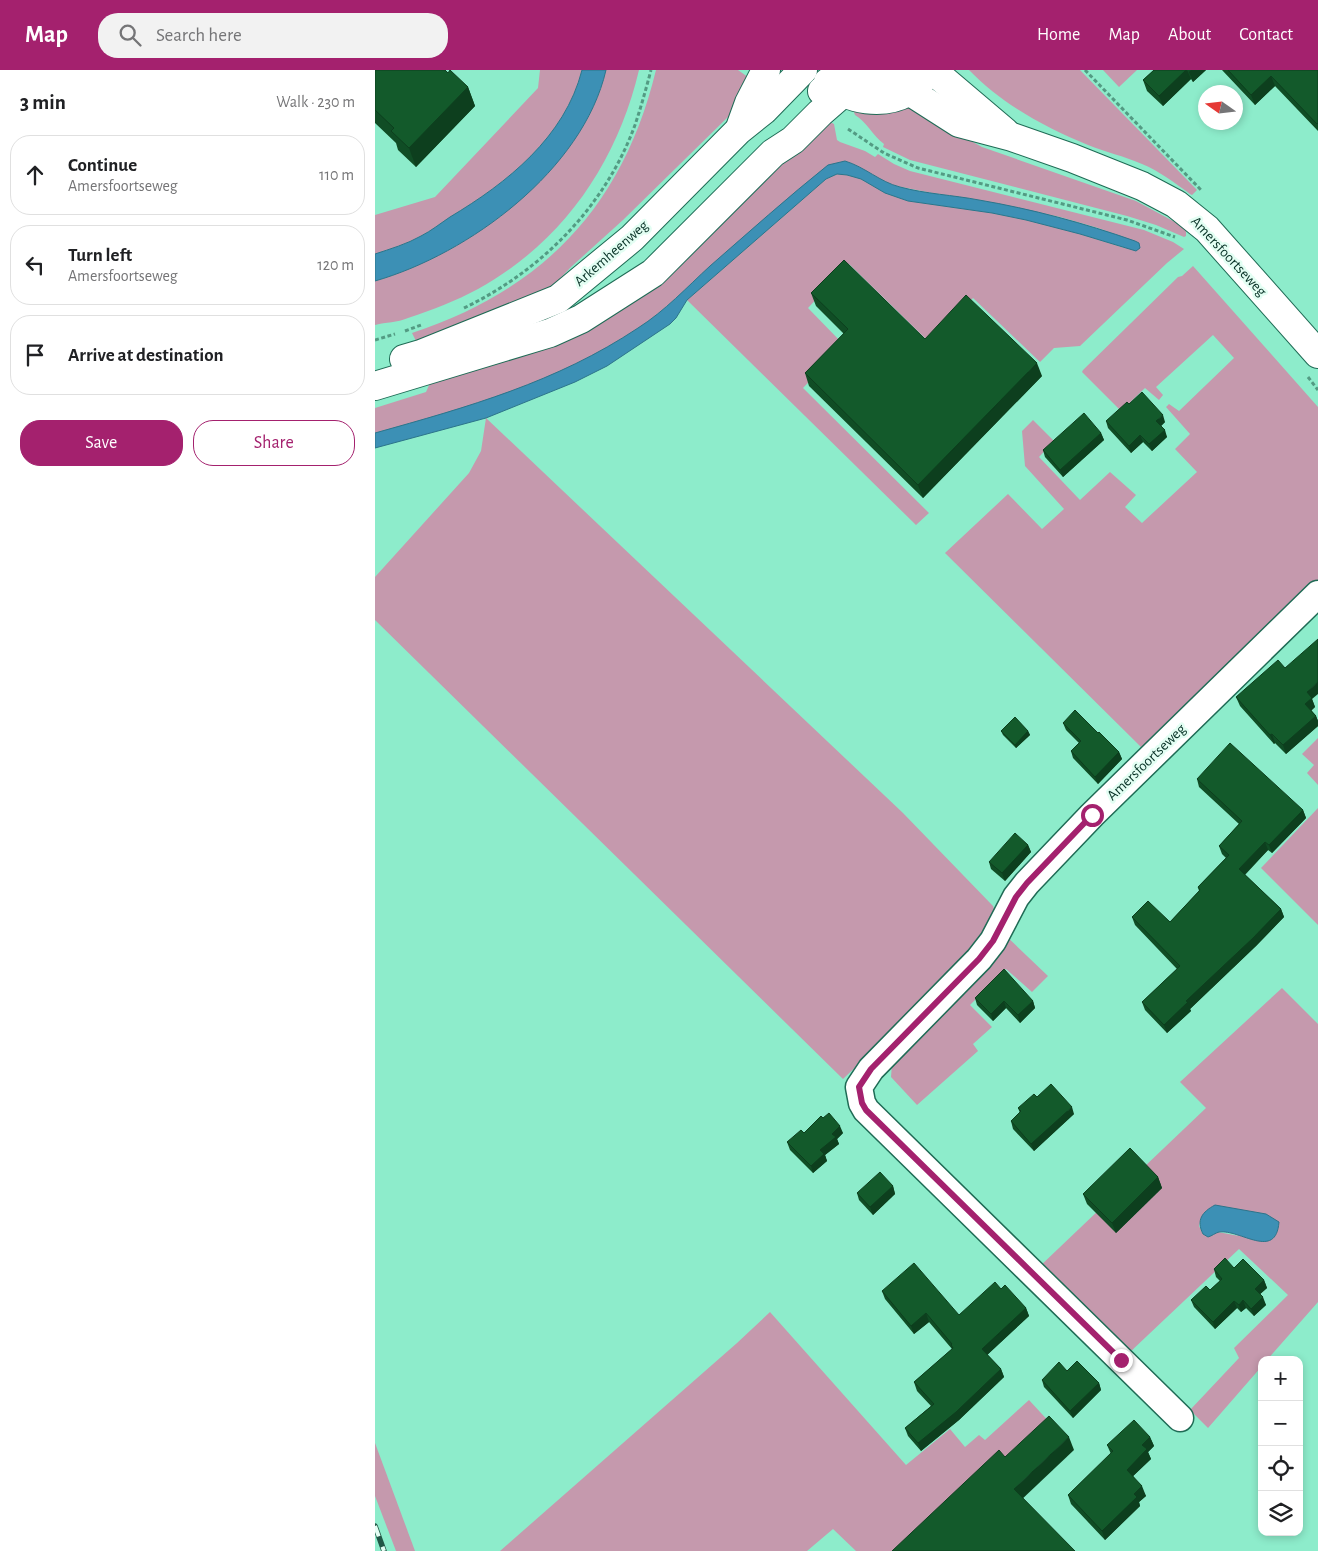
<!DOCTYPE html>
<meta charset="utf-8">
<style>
:root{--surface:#fff;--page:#f2f2f2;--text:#202124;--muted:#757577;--line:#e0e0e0;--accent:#a4216e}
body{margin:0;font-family:"Alegreya Sans",sans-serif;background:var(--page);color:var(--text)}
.controls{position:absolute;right:15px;bottom:15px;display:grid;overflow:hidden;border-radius:10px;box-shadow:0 2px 8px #0003}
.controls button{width:45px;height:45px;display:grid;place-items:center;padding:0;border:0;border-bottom:1px solid var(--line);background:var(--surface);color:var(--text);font:25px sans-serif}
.compass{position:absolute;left:823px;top:15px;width:45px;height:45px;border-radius:50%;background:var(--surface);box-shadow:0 2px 8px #0003;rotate:284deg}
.stop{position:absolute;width:15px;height:15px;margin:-11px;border:4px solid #a4216e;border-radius:50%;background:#fff}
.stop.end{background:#a4216e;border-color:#fff;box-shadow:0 1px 5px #0008}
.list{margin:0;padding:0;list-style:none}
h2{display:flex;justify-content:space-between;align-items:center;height:65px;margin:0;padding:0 20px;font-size:21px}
h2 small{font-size:16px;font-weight:400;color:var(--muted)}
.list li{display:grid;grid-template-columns:32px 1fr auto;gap:15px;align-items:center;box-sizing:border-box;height:80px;margin:0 10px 10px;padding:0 10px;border:1px solid var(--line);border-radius:20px}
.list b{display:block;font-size:19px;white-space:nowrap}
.list p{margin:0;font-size:16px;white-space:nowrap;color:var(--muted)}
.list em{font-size:16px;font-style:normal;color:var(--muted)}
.actions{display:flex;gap:10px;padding:15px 20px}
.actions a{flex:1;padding:11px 0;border:1px solid var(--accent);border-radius:20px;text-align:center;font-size:18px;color:var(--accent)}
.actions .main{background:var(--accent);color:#fff}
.icon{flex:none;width:28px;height:28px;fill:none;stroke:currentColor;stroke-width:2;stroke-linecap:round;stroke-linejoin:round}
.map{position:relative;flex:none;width:943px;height:1481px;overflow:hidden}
header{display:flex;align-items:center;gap:30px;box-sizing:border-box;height:70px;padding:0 25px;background:var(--accent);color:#fff}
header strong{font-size:24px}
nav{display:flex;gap:28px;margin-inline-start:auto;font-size:18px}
.search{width:350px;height:45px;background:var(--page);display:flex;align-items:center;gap:12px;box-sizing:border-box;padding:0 18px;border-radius:20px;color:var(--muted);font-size:19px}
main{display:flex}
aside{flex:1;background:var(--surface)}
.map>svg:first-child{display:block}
.green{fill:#c599ad;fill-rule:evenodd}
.water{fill:#3c90b5;stroke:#2c748a}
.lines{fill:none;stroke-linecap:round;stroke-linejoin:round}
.street-casing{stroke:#1f6b55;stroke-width:29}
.secondary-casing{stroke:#1f6b55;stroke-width:30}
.primary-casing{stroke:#1f6b55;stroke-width:30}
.path{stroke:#539b83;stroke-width:3;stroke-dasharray:4 2.5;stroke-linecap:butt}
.street{stroke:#fff;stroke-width:26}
.secondary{stroke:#fff;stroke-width:28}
.primary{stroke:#fff;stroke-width:28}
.rail-casing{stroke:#215746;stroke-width:5.5}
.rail{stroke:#e3fef3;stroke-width:4;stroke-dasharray:11;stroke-linecap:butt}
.wall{fill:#104d25}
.shaded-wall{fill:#0d3f1e}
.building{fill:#135a2b;stroke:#0d3f1e}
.route{stroke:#a4216e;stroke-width:6}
.labels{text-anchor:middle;stroke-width:5;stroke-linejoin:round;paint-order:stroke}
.street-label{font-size:15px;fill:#063125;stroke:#e3fef3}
</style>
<header>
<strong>Map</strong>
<div class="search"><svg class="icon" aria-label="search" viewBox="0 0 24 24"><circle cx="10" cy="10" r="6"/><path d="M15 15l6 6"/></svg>Search here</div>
<nav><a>Home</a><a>Map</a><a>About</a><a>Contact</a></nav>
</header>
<main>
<aside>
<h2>3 min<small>Walk · 230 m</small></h2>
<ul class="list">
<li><svg class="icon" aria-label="ahead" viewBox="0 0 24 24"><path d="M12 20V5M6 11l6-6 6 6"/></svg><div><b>Continue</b><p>Amersfoortseweg</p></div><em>110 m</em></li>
<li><svg class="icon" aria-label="left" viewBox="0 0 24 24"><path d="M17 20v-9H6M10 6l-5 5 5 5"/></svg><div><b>Turn left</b><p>Amersfoortseweg</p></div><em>120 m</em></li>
<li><svg class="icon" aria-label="arrive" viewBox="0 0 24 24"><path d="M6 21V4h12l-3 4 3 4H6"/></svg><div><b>Arrive at destination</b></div></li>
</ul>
<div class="actions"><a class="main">Save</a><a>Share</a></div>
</aside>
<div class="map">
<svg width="943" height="1481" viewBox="0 0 943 1481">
<rect width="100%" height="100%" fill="#8deccb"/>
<!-- green -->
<g class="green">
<path d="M165,0H207C190,67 132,113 75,147C66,153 56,161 46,166C32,174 15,179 0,184V145L60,127L163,18Z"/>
<path d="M231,0H264C242,93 188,172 103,219C81,231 57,240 33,248C22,253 11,252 0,255V211C93,184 208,99 231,0Z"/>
<path d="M281,0H363L377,10L354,46L248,150L196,197L173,221L167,225L41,271L37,263C169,219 248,136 281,0Z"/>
<path d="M594,0H705L822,120L817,125L815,124C800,113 784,101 767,94C749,86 730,82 713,75C669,57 627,34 594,0Z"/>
<polygon points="728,0 762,0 744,17"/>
<path d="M528,37L536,38L607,77L761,131L811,158V166L809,167L781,155L752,146L535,90L508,77L509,74C498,66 491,51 480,45L478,40Z"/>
<path d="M453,51L459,54L462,70L465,72L490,81L500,87L503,84L519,94L535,101L769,160L798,172L809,179L792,193L705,276L679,278L665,292L598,228L555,273L474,194L433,238L469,275L428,318L554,443L541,455L312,230L451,109L462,104L472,105L486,109L510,123L533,131L617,143L651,150L705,164L750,178L764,173L723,158L685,147L604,130L557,123L516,115L470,91L320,210C303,227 285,243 265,257C256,264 245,269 236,275C163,319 81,340 0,363V338L51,322L55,313L164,274Z"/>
<polygon points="818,196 943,337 943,516 771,684 765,676 570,483 633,424 667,459 689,439 650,396 647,361 658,350 679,371 664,387 705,430 735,402 761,425 750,437 767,453 822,402 800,379 815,364 791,337 794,334 804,341 859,288 838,265 781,317 788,325 784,330 770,318 746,341 707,302 708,300 803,207 807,206"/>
<polygon points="111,348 528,743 618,836 620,842 596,887 468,1009 0,550 0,507 94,403 106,381"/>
<polygon points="943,668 943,715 932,703 939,695 927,684"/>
<polygon points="943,738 943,855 886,798"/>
<polygon points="629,864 673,906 657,922 631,899 595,935 617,957 598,974 603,981 542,1035 516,1007 517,994"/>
<path d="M907,918L943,954V1232L892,1290H887V1296L833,1358L815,1340L864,1288L859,1278L913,1225L864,1179L754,1283L663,1198L831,1038L805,1012ZM826,1148L864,1166L843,1162L833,1167L828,1164L824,1156Z"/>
<polygon points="395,1242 531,1395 575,1359 590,1377 604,1365 610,1370 654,1330 678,1356 532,1481 481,1481 458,1459 432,1481 125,1481 362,1273"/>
<polygon points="0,1373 40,1481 21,1481 0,1426"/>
</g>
<!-- water -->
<g class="water">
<path d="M207,0H231C208,100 94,184 0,211V184C15,179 32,174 46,166C56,161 66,153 75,147C132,113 190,67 207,0Z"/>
<path d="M470,91C490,97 505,112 525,117C551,124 578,125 604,130C657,139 709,153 760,171L764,173L765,178L761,181L705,164L651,150L617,143L533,131L510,123L486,109L472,105L462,104L451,109L312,230L301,248L295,254L232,296L200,312L111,348L0,378V363C93,337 182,312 263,258C290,241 312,217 335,196C374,162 413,127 453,95Z"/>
<path d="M840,1135L891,1144L904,1152C901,1191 865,1159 844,1162C840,1163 837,1166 833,1167L828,1164C821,1150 827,1142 840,1135Z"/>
</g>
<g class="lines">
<!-- street casing -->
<g class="street-casing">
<polyline id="street" points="805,1348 491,1040 487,1033 484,1017 496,999 604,889 618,871 641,827 652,813 717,745 943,524"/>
</g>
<!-- secondary casing -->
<g class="secondary-casing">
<g id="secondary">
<polyline points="557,0 630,62"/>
<polyline points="534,21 584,53 637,67 697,88 767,116 801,134 832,159 943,284"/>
</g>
</g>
<!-- primary casing -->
<g class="primary-casing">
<g id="primary">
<path d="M453,12C474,31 508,36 533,22C542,16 549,7 556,0"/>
<path d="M447,21C472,0 500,21 527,0"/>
<polyline points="366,55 374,33 391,0"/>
<polyline points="29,289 46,284 183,229 257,168 364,60 389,40 428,0"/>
<polyline points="0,316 175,263 206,249 278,203 398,83 418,70 445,43 468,23"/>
</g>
</g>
<!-- path -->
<g class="path">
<polyline points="710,0 827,121"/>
<polyline points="473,59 509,83 543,98 752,150 800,167"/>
<path d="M89,238C166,201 230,137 260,55C266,37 271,19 276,0"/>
<polyline points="30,261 46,255"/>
<polyline points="0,270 20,264"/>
<polyline points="933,307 943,320"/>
</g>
<!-- street -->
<use href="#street" class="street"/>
<!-- secondary -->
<use href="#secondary" class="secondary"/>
<!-- primary -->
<use href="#primary" class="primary"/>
<!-- rail casing -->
<g class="rail-casing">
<polyline id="rail" points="0,1456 9,1481"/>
</g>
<!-- rail -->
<use href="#rail" class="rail"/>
</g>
<!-- wall -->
<g class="wall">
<polygon points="0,0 73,3 93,17 100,36 41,97 23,80 21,73 0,53"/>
<polygon points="779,0 831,0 818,12 816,9 788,36 772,21 768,10"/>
<polygon points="847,0 943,0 943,61 900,16 880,35"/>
<polygon points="436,223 550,269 667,306 548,428 434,316 430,303 469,264 441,236"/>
<polygon points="754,334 790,352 786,356 792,367 777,381 768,372 756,383 733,358 731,351"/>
<polygon points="726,363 729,370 688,407 670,387 668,380"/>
<polygon points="861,627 937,629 940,637 936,640 941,646 943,651 943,656 911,684 900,673 899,674 865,636"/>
<polygon points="688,653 723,663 744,682 747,689 723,714 698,688 696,681 704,673 691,660"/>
<polygon points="626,661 653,661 655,665 641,678 628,665"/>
<polygon points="822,709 928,740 931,748 897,783 893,780 870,805 906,839 909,847 881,876 815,939 816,941 792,963 770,940 767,932 802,899 760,855 757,847 795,852 824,821 823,817 851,788 847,784 844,776 864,754 824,717"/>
<polygon points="653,775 656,782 630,811 616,799 614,792"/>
<polygon points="600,928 658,931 660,938 645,953 631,938 618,951 602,935"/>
<polygon points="662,1027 699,1044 659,1081 638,1059 636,1051 645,1043 643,1038"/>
<polygon points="448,1048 468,1063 462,1069 464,1074 450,1085 452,1091 438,1103 415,1080 412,1072 429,1063"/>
<polygon points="783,1107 787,1118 741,1163 712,1134 708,1124"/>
<polygon points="518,1116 520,1124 498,1145 484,1130 482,1123"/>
<polygon points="859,1198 889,1210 892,1218 885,1224 891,1235 879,1246 871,1238 866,1242 862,1238 840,1259 819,1237 816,1230 835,1220 845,1211 841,1207 839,1199"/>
<polygon points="626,1219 651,1238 654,1246 612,1285 626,1299 629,1307 584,1350 546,1381 533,1366 530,1358 556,1336 542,1321 539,1312 577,1279 554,1252 539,1264 510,1229 507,1221 584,1245"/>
<polygon points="692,1301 724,1313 726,1320 698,1348 669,1317 667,1310"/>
<polygon points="775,1367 779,1376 773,1382 776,1389 758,1406 771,1426 764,1432 765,1436 730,1470 696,1434 693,1425 736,1384 732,1375"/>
</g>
<!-- shaded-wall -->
<g class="shaded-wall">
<polygon points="811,0 812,0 816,9 788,36 784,26"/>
<polygon points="816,0 831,0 818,12 814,2"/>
<polygon points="896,6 900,16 880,35 876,25"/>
<polygon points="93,17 100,36 41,97 34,78"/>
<polygon points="662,293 667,306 548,428 543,415"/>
<polygon points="788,345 790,352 784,358 781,351"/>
<polygon points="790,360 792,367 777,381 774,374"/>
<polygon points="726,363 729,370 688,407 685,400"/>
<polygon points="765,365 768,372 756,383 754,376"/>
<polygon points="943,612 943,624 937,629 940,637 934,643 930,634 932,622"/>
<polygon points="941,646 943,651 943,656 911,684 908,675"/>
<polygon points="653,661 655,665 641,678 640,675"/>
<polygon points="897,664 900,673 899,674 895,665"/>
<polygon points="744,682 747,689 723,714 720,707"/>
<polygon points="928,740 931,748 897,783 894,775"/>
<polygon points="890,772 893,780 867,807 864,799"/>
<polygon points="653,775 656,782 630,811 627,803"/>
<polygon points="906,839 909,847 881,876 815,939 816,941 792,963 789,955 811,931"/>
<polygon points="629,931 631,938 618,951 616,944"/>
<polygon points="658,931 660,938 645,953 643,945"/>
<polygon points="697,1037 699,1044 659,1081 656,1074"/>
<polygon points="465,1056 468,1063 462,1069 464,1074 450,1085 452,1091 438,1103 436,1096 445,1080 457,1064"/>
<polygon points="783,1107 787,1118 741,1163 737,1153"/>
<polygon points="518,1116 520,1124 498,1145 495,1137"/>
<polygon points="889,1210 892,1218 883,1226 880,1219"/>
<polygon points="888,1227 891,1235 879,1246 876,1239"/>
<polygon points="868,1230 871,1238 866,1242 864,1235"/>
<polygon points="859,1231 862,1238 840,1259 838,1252"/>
<polygon points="651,1238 654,1246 610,1287 607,1279"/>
<polygon points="551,1243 554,1252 539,1264 536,1256"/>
<polygon points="626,1299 629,1307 584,1350 546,1381 543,1373"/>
<polygon points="724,1313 726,1320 698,1348 695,1341"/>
<polygon points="694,1367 699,1380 644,1432 639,1419"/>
<polygon points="775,1367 779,1376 773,1382 776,1389 755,1409 752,1400 767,1375"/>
<polygon points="767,1416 771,1426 764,1432 765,1436 730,1470 727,1461 759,1424"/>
</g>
<!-- building -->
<g class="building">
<polygon points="0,0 70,0 73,3 75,0 93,17 34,78 16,61 19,58 0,40"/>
<polygon points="779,0 811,0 784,26 768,10"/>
<polygon points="853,0 943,0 943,53 942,54 896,6 876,25"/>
<polygon points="469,190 550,269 591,225 662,293 543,415 430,303 473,259 436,223"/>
<polygon points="767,322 788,345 781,351 790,360 774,374 765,365 754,376 731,351 752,332 754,334"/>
<polygon points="709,343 726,363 685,400 668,380"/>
<polygon points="943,569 943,612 932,622 937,628 930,634 941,646 908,675 897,664 895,665 861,627 903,590 910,598"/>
<polygon points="700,640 723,663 724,662 744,682 720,707 696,681 706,671 688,653"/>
<polygon points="640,647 653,661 640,675 626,661"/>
<polygon points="855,673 928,740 894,775 890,772 864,799 906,839 878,868 811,931 813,932 789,955 767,932 805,896 757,847 773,831 795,852 825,820 823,817 854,785 844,776 867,751 822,709"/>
<polygon points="640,763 653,775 627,803 614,792"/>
<polygon points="629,899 658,931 643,945 629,931 616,944 600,928"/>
<polygon points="676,1014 697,1037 656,1074 636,1051 646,1041 643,1038 659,1024 662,1027"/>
<polygon points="454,1043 465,1056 457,1064 461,1067 445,1080 449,1084 436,1096 412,1072 426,1060 429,1063 446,1046 448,1048"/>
<polygon points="755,1078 783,1107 737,1153 708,1124"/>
<polygon points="505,1102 518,1116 495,1137 482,1123"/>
<polygon points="850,1188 859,1198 868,1189 889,1210 880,1219 888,1227 876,1239 868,1230 864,1235 859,1231 838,1252 816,1230 831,1216 835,1220 847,1209 839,1199"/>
<polygon points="539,1193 584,1245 620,1212 626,1219 630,1215 651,1238 607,1279 626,1299 581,1342 543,1373 530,1358 559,1334 539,1312 578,1278 576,1275 577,1274 551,1243 536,1256 507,1221"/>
<polygon points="702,1291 724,1313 695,1341 667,1310 684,1292 692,1301"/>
<polygon points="674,1346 694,1367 639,1419 700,1481 517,1481 624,1380 630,1387"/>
<polygon points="759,1350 775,1367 767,1375 772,1379 752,1400 767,1416 759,1424 762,1427 727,1461 693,1425 738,1381 732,1375"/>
</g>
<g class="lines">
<!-- route -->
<polyline class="route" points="717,745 652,813 641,827 618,871 604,889 496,999 484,1017 487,1033 491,1040 746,1290"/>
</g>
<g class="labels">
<!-- street labels -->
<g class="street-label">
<text transform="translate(236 183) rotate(-41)" y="5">Arkemheenweg</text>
<text transform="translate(854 186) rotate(47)" y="5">Amersfoortseweg</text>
<text transform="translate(771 692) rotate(-44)" y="5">Amersfoortseweg</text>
</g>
</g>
</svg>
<div class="controls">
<button>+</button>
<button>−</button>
<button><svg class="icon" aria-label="locate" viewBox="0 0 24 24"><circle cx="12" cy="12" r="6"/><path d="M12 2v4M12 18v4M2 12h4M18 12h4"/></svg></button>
<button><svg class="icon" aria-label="layers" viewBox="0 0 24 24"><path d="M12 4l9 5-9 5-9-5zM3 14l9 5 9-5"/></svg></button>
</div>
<svg class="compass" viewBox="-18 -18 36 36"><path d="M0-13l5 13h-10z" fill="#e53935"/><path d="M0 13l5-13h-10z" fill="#757577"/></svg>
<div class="stop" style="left:717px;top:745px"></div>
<div class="stop end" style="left:746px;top:1290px"></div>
</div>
</main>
